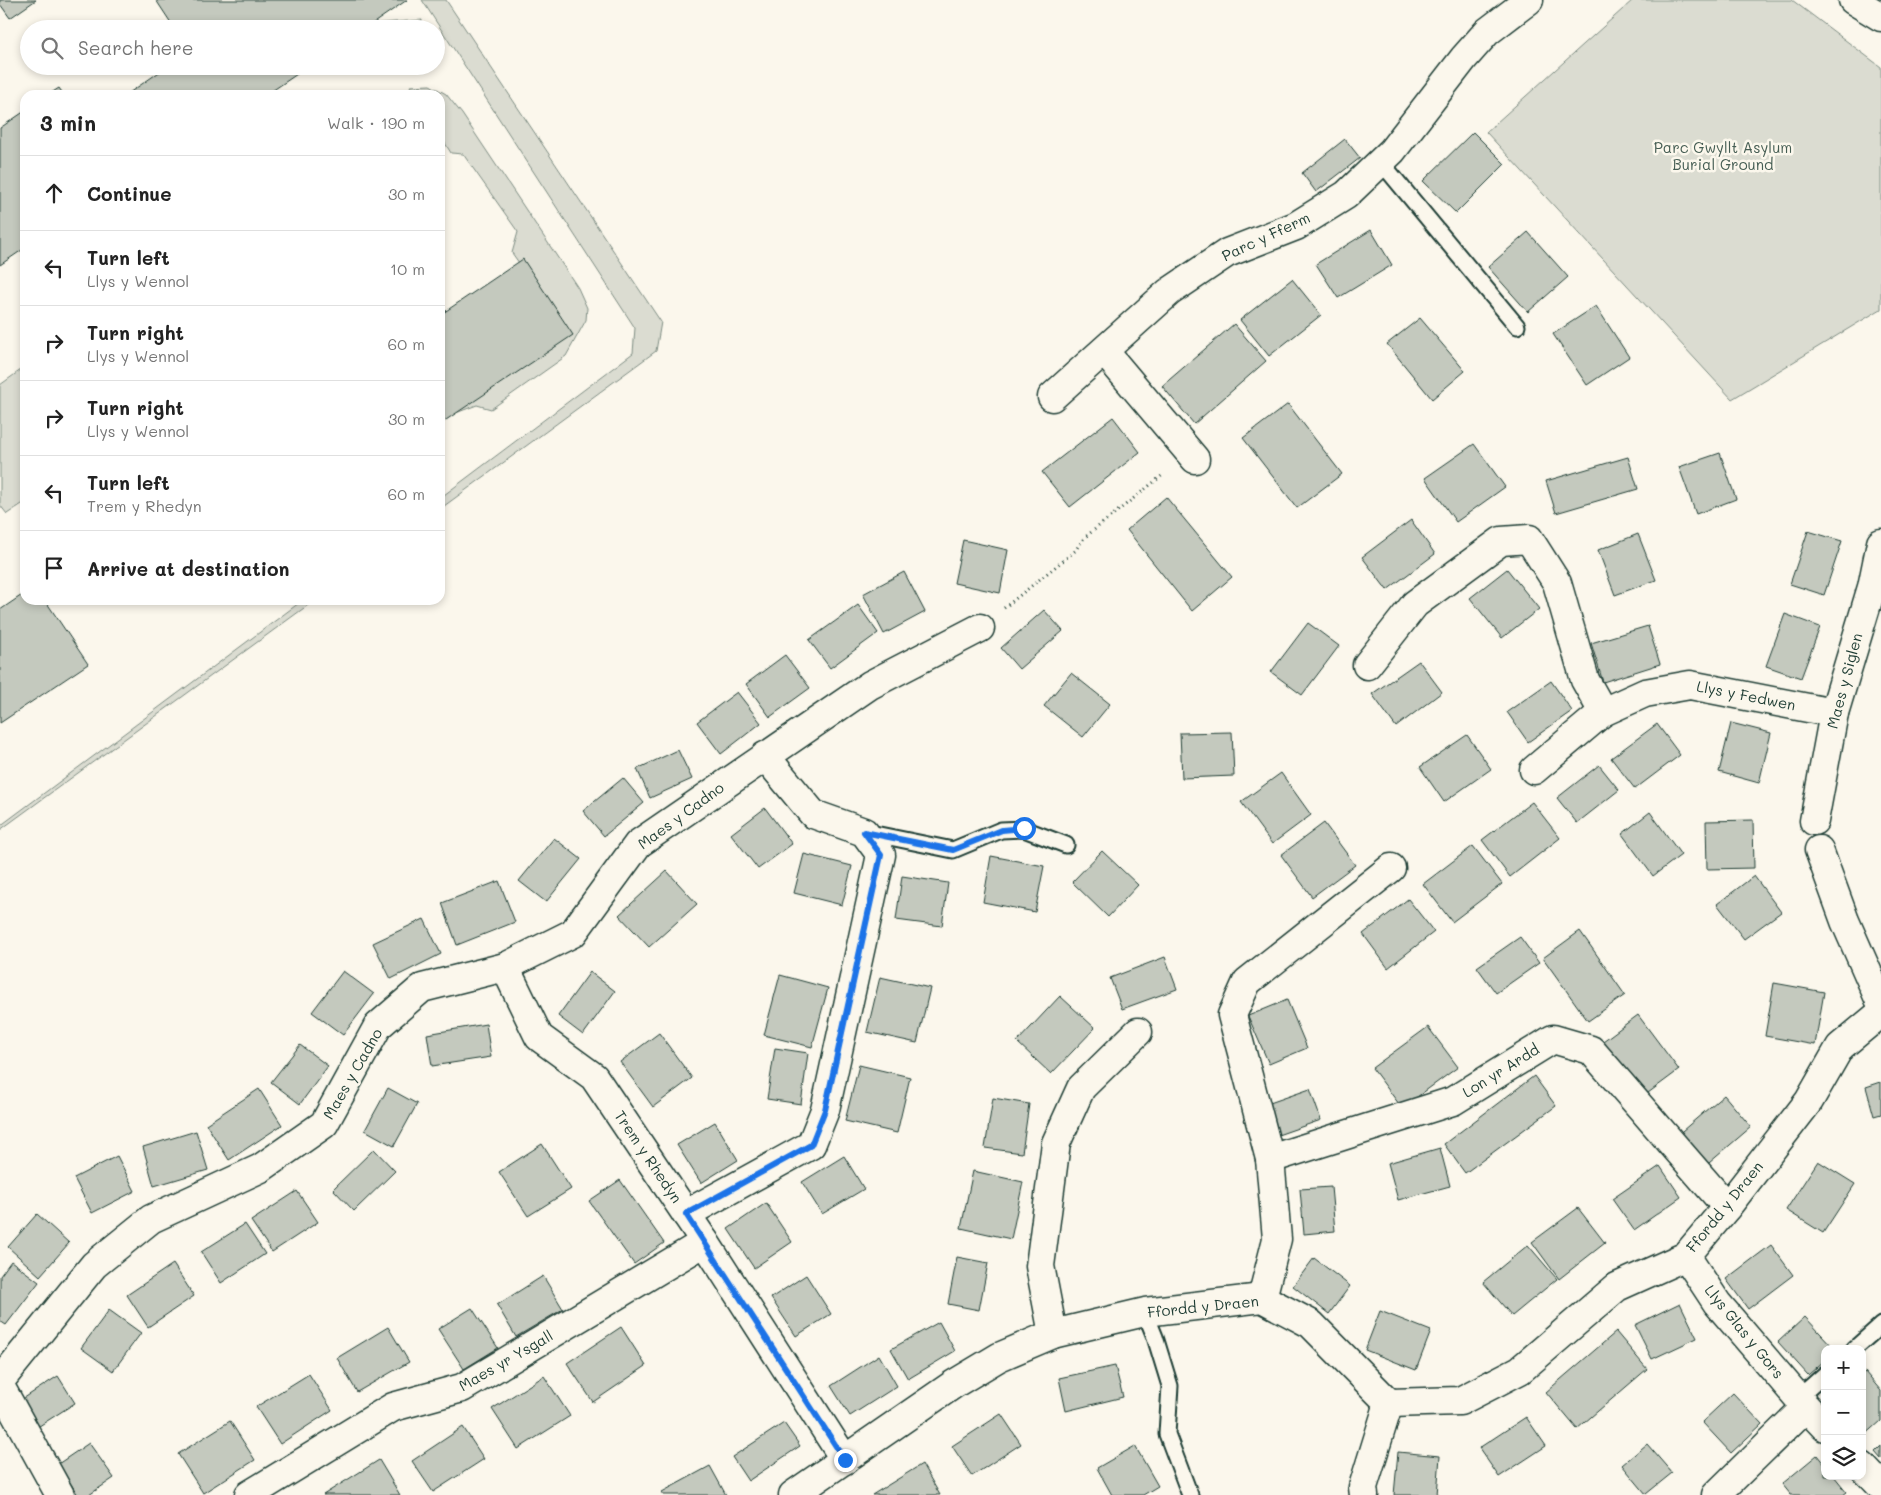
<!DOCTYPE html>
<meta charset="utf-8">
<style>
:root{--surface:#fff;--page:#f2f2f2;--text:#222;--muted:#767676;--line:#e0e0e0}
body{margin:0;font-family:Mali,sans-serif;background:var(--page);color:var(--text)}
.controls{position:absolute;right:15px;bottom:15px;display:grid;overflow:hidden;border-radius:10px;box-shadow:0 2px 8px #0003}
.controls button{width:45px;height:45px;display:grid;place-items:center;padding:0;border:0;border-bottom:1px solid var(--line);background:var(--surface);color:var(--text);font:25px sans-serif}
.stop{position:absolute;width:15px;height:15px;margin:-11px;border:4px solid #1a73e8;border-radius:50%;background:#fff}
.stop.end{background:#1a73e8;border-color:#fff;box-shadow:0 1px 5px #0008}
.list{margin:0;padding:0;list-style:none}
h2{display:flex;justify-content:space-between;align-items:center;height:65px;margin:0;padding:0 20px;font-size:21px}
h2 small{font-size:16px;font-weight:400;color:var(--muted)}
.list li{display:grid;grid-template-columns:32px 1fr auto;gap:15px;align-items:center;box-sizing:border-box;height:75px;padding:0 20px;border-top:1px solid var(--line)}
.list b{display:block;font-size:19px;white-space:nowrap}
.list p{margin:0;font-size:16px;white-space:nowrap;color:var(--muted)}
.list em{font-size:16px;font-style:normal;color:var(--muted)}
.icon{flex:none;width:28px;height:28px;fill:none;stroke:currentColor;stroke-width:2;stroke-linecap:round;stroke-linejoin:round}
.map{position:relative;flex:none;width:1881px;height:1495px;overflow:hidden}
.search{position:absolute;background:var(--surface);box-shadow:0 2px 8px #0003;left:20px;top:20px;width:425px;height:55px;display:flex;align-items:center;gap:12px;box-sizing:border-box;padding:0 18px;border-radius:28px;color:var(--muted);font-size:19px}
.panel{position:absolute;background:var(--surface);box-shadow:0 2px 8px #0003;left:20px;top:90px;width:425px;height:515px;border-radius:15px}
.map>svg:first-child{display:block}
.green{fill:#dbdcd1;stroke:#7d8c82}
.building{fill:#c4c9be;stroke:#1f3d34}
.lines{fill:none;stroke-linecap:round;stroke-linejoin:round}
.lane-casing{stroke:#1f3d34;stroke-width:19}
.street-casing{stroke:#1f3d34;stroke-width:31}
.secondary-casing{stroke:#1f3d34;stroke-width:31}
.path{stroke:#1f3d34;stroke-width:3;stroke-dasharray:1 4;stroke-linecap:butt}
.lane{stroke:#fbf7ec;stroke-width:15}
.street{stroke:#fbf7ec;stroke-width:28}
.secondary{stroke:#fbf7ec;stroke-width:28}
.route{stroke:#1a73e8;stroke-width:6}
.labels{text-anchor:middle;stroke-width:5;stroke-linejoin:round;paint-order:stroke}
.park-label{font-size:15px;fill:#455d53;stroke:#fbf7ec}
.street-label{font-size:15px;fill:#1f3d34;stroke:#fbf7ec}
</style>
<div class="map">
<svg width="1881" height="1495" viewBox="0 0 1881 1495">
<rect width="100%" height="100%" fill="#fbf7ec"/>
<filter id="ink" filterUnits="userSpaceOnUse"><feTurbulence type="fractalNoise" baseFrequency=".02" numOctaves="2"/><feDisplacementMap in="SourceGraphic" scale="10" xChannelSelector="R" yChannelSelector="G"/><feConvolveMatrix kernelMatrix="1 2 1 2 8 2 1 2 1" color-interpolation-filters="sRGB"/></filter>
<g filter="url(#ink)">
<!-- green -->
<g class="green">
<polygon points="422,0 446,0 661,322 656,351 440,509 440,498 633,353 635,328"/>
<polygon points="1633,0 1792,0 1881,67 1881,309 1732,399 1486,132"/>
<polygon points="422,20 421,29 374,29 371,24"/>
<polygon points="430,85 446,94 462,114 578,288 587,308 586,320 566,356 491,409 477,405 440,419 565,328 512,253 518,232 463,154 451,153 440,135 440,95 415,95 410,86"/>
<polygon points="25,367 25,502 7,514 0,505 0,385"/>
<polygon points="303,600 315,600 0,830 0,826"/>
</g>
<!-- building -->
<g class="building">
<polygon points="0,0 36,0 10,18 0,4"/>
<polygon points="156,0 407,0 365,29 175,29"/>
<polygon points="168,66 309,66 266,95 126,95"/>
<polygon points="59,88 64,95 48,95"/>
<polygon points="25,111 25,248 0,265 0,128"/>
<polygon points="1473,132 1505,164 1456,213 1423,181"/>
<polygon points="1345,139 1360,158 1316,192 1302,173"/>
<polygon points="1371,230 1392,265 1338,298 1316,264"/>
<polygon points="1528,232 1568,277 1528,312 1488,267"/>
<polygon points="523,259 573,335 440,424 440,315"/>
<polygon points="1292,279 1321,315 1269,356 1240,320"/>
<polygon points="1596,306 1629,357 1587,385 1553,334"/>
<polygon points="1420,318 1465,371 1432,399 1387,344"/>
<polygon points="1234,324 1266,361 1194,424 1162,386"/>
<polygon points="1288,404 1342,474 1297,508 1243,438"/>
<polygon points="1113,417 1140,452 1070,507 1042,472"/>
<polygon points="1474,444 1505,487 1456,522 1425,478"/>
<polygon points="1720,453 1736,499 1696,514 1679,467"/>
<polygon points="1628,457 1638,489 1556,513 1546,481"/>
<polygon points="1166,497 1232,577 1192,611 1127,530"/>
<polygon points="1411,520 1435,554 1387,590 1362,557"/>
<polygon points="1808,531 1842,541 1824,595 1790,584"/>
<polygon points="1638,534 1656,580 1615,595 1598,550"/>
<polygon points="963,540 1008,550 1000,593 954,583"/>
<polygon points="1507,569 1539,609 1502,638 1470,598"/>
<polygon points="904,572 925,612 884,634 863,594"/>
<polygon points="25,593 25,600 45,600 88,664 0,723 0,610"/>
<polygon points="858,605 878,633 830,668 809,640"/>
<polygon points="1044,610 1063,631 1019,669 1001,648"/>
<polygon points="1785,614 1820,627 1801,678 1766,666"/>
<polygon points="1308,623 1339,646 1302,695 1271,672"/>
<polygon points="1648,626 1660,664 1603,682 1591,643"/>
<polygon points="785,655 810,688 770,717 746,684"/>
<polygon points="1419,661 1442,692 1396,727 1372,694"/>
<polygon points="1071,673 1110,704 1083,737 1044,706"/>
<polygon points="1551,681 1572,711 1528,742 1507,712"/>
<polygon points="737,692 761,723 721,754 697,722"/>
<polygon points="1731,723 1771,733 1759,783 1719,772"/>
<polygon points="1657,724 1680,755 1635,789 1611,758"/>
<polygon points="1232,732 1234,776 1182,778 1180,733"/>
<polygon points="1467,735 1491,769 1444,802 1420,767"/>
<polygon points="678,750 692,779 650,798 637,769"/>
<polygon points="1599,765 1619,790 1577,823 1557,798"/>
<polygon points="1281,773 1311,815 1272,844 1241,802"/>
<polygon points="623,778 644,803 604,836 583,811"/>
<polygon points="1532,802 1560,838 1510,877 1482,840"/>
<polygon points="765,808 792,844 758,869 731,834"/>
<polygon points="1650,812 1681,855 1653,876 1622,834"/>
<polygon points="1753,820 1754,868 1707,869 1706,821"/>
<polygon points="1324,823 1355,865 1312,897 1281,855"/>
<polygon points="554,838 581,859 546,902 519,881"/>
<polygon points="1473,846 1502,884 1452,922 1423,884"/>
<polygon points="1102,851 1138,885 1108,917 1072,882"/>
<polygon points="804,854 852,866 842,905 794,893"/>
<polygon points="991,856 1044,866 1035,912 983,902"/>
<polygon points="667,871 697,904 649,947 619,915"/>
<polygon points="902,876 948,883 942,926 896,920"/>
<polygon points="1754,876 1781,912 1744,939 1717,904"/>
<polygon points="499,881 515,922 457,945 442,903"/>
<polygon points="1408,899 1434,932 1388,968 1363,934"/>
<polygon points="424,919 441,954 391,979 373,943"/>
<polygon points="1580,931 1625,995 1588,1021 1543,958"/>
<polygon points="1520,937 1539,963 1496,993 1477,967"/>
<polygon points="1165,957 1177,989 1122,1009 1110,978"/>
<polygon points="343,971 374,994 343,1035 312,1012"/>
<polygon points="590,972 615,991 583,1035 558,1016"/>
<polygon points="780,975 828,988 812,1047 764,1035"/>
<polygon points="880,977 930,988 917,1043 867,1032"/>
<polygon points="1774,983 1824,992 1815,1045 1765,1036"/>
<polygon points="1060,996 1095,1028 1051,1074 1017,1042"/>
<polygon points="1287,1000 1307,1048 1269,1064 1248,1016"/>
<polygon points="1638,1015 1679,1070 1644,1096 1603,1041"/>
<polygon points="486,1024 491,1057 432,1066 427,1034"/>
<polygon points="1428,1027 1458,1067 1402,1108 1372,1068"/>
<polygon points="659,1033 692,1078 653,1107 620,1062"/>
<polygon points="300,1045 328,1066 300,1104 271,1082"/>
<polygon points="775,1048 808,1053 801,1104 767,1099"/>
<polygon points="859,1065 910,1077 897,1133 845,1121"/>
<polygon points="1534,1076 1556,1106 1465,1173 1444,1144"/>
<polygon points="1881,1082 1881,1114 1874,1116 1866,1087"/>
<polygon points="388,1088 417,1104 394,1146 365,1130"/>
<polygon points="259,1089 282,1125 229,1160 206,1124"/>
<polygon points="1310,1089 1321,1120 1275,1136 1264,1105"/>
<polygon points="1724,1095 1751,1127 1702,1169 1675,1137"/>
<polygon points="993,1098 1029,1104 1022,1153 985,1148"/>
<polygon points="715,1122 738,1160 701,1183 677,1145"/>
<polygon points="196,1131 208,1170 154,1186 143,1147"/>
<polygon points="542,1144 571,1189 528,1216 499,1172"/>
<polygon points="1440,1148 1450,1186 1398,1200 1388,1163"/>
<polygon points="374,1149 395,1171 354,1211 333,1189"/>
<polygon points="117,1156 135,1191 92,1213 74,1178"/>
<polygon points="844,1156 864,1189 822,1214 802,1182"/>
<polygon points="1818,1161 1855,1184 1823,1233 1786,1210"/>
<polygon points="1660,1166 1681,1197 1634,1230 1612,1199"/>
<polygon points="973,1171 1023,1182 1011,1239 961,1228"/>
<polygon points="620,1180 664,1243 634,1264 589,1201"/>
<polygon points="1331,1187 1335,1231 1304,1234 1300,1189"/>
<polygon points="297,1191 318,1222 272,1252 251,1221"/>
<polygon points="766,1203 792,1242 754,1268 728,1229"/>
<polygon points="1578,1208 1605,1243 1559,1279 1532,1242"/>
<polygon points="37,1214 69,1243 40,1276 8,1247"/>
<polygon points="245,1224 265,1254 221,1283 201,1252"/>
<polygon points="1528,1245 1557,1279 1512,1316 1483,1282"/>
<polygon points="1771,1245 1793,1275 1748,1309 1726,1279"/>
<polygon points="957,1257 988,1263 979,1310 948,1304"/>
<polygon points="1314,1258 1350,1286 1329,1314 1293,1286"/>
<polygon points="11,1261 39,1282 6,1325 0,1321 0,1276"/>
<polygon points="173,1264 194,1296 148,1327 127,1295"/>
<polygon points="806,1275 831,1314 796,1336 771,1298"/>
<polygon points="543,1276 563,1309 516,1337 497,1305"/>
<polygon points="1680,1303 1697,1338 1652,1359 1635,1325"/>
<polygon points="472,1308 498,1348 464,1369 438,1329"/>
<polygon points="109,1310 141,1333 113,1371 81,1348"/>
<polygon points="1380,1311 1431,1331 1416,1370 1365,1350"/>
<polygon points="1805,1317 1835,1349 1825,1349 1825,1360 1808,1375 1778,1342"/>
<polygon points="939,1322 955,1351 908,1379 891,1349"/>
<polygon points="388,1327 409,1362 357,1392 337,1358"/>
<polygon points="621,1327 646,1366 593,1402 567,1363"/>
<polygon points="1616,1332 1647,1369 1577,1429 1546,1392"/>
<polygon points="879,1355 897,1386 850,1416 831,1386"/>
<polygon points="1115,1366 1123,1397 1066,1411 1059,1378"/>
<polygon points="1865,1372 1881,1391 1881,1421 1863,1437 1862,1374"/>
<polygon points="309,1374 332,1410 280,1444 256,1407"/>
<polygon points="58,1376 75,1403 33,1430 15,1404"/>
<polygon points="544,1376 570,1416 518,1449 492,1409"/>
<polygon points="1733,1393 1762,1424 1731,1453 1702,1422"/>
<polygon points="1001,1414 1021,1444 972,1476 952,1446"/>
<polygon points="1526,1417 1546,1446 1499,1477 1479,1448"/>
<polygon points="230,1421 255,1460 203,1493 178,1454"/>
<polygon points="784,1423 800,1446 748,1481 732,1457"/>
<polygon points="463,1427 484,1459 433,1492 412,1461"/>
<polygon points="89,1443 114,1478 89,1495 78,1495 58,1464"/>
<polygon points="1647,1444 1672,1473 1646,1494 1622,1465"/>
<polygon points="1135,1446 1158,1486 1143,1495 1112,1495 1097,1468"/>
<polygon points="1881,1446 1881,1459 1875,1452"/>
<polygon points="1398,1452 1440,1456 1437,1495 1394,1495"/>
<polygon points="1817,1455 1825,1465 1825,1476 1834,1476 1847,1492 1843,1495 1791,1495 1782,1484"/>
<polygon points="379,1460 400,1495 323,1495"/>
<polygon points="922,1464 940,1495 872,1495"/>
<polygon points="710,1466 726,1495 664,1495 662,1492"/>
</g>
<g class="lines">
<!-- lane casing -->
<g class="lane-casing">
<g id="lane">
<polyline points="1381,162 1517,326"/>
<polyline points="865,832 953,850 1001,830 1024,829 1066,845"/>
<polyline points="1145,1312 1155,1337 1170,1386 1167,1434 1190,1495"/>
<polyline points="1854,1349 1881,1325"/>
<polyline points="1798,1398 1825,1374"/>
</g>
</g>
<!-- street casing -->
<g class="street-casing">
<g id="street">
<polyline points="1104,351 1195,459"/>
<polyline points="1052,397 1169,292 1227,253 1296,226 1346,195 1392,151 1464,58 1487,32 1529,0"/>
<polyline points="1367,665 1415,604 1501,541 1529,539 1557,583 1585,680 1603,712"/>
<polyline points="1534,770 1603,712 1645,693 1690,685 1834,713"/>
<polyline points="1814,821 1834,713 1872,587 1881,543"/>
<polyline points="1819,850 1845,921 1881,1003"/>
<polyline points="505,967 539,1037 594,1077 705,1242 845,1460"/>
<polyline points="1270,1159 1453,1101 1553,1039 1591,1050 1727,1207"/>
<polyline points="686,1214 811,1145 825,1110 881,855 864,832 813,814 765,756"/>
<polyline points="1686,1256 1717,1303 1806,1407 1825,1427"/>
<polyline points="1262,1298 1277,1239 1270,1159 1232,1015 1247,982 1391,868"/>
<polyline points="1053,1334 1040,1266 1056,1143 1081,1088 1138,1032"/>
<polyline points="0,1381 94,1265 151,1219 261,1168 324,1124 378,1026 422,988 505,967 573,933 638,844 870,685 980,628"/>
<polyline points="0,1386 60,1495"/>
<polyline points="1862,1466 1881,1486"/>
<polyline points="249,1495 393,1407 462,1388 705,1242"/>
<polyline points="793,1495 954,1384 999,1357 1053,1334 1145,1312 1262,1298 1311,1324 1389,1403 1460,1401 1520,1370 1617,1287 1686,1256 1727,1207 1809,1101 1840,1047 1881,1013"/>
<polyline points="1364,1495 1363,1487 1389,1403"/>
<polyline points="1716,1495 1806,1407"/>
</g>
</g>
<!-- secondary casing -->
<g class="secondary-casing">
<polyline id="secondary" points="1853,0 1881,17"/>
</g>
<!-- path -->
<polyline class="path" points="1004,608 1075,551 1084,538 1164,474"/>
<!-- lane -->
<use href="#lane" class="lane"/>
<!-- street -->
<use href="#street" class="street"/>
<!-- secondary -->
<use href="#secondary" class="secondary"/>
</g>
</g>
<g class="lines" filter="url(#ink)">
<!-- route -->
<polyline class="route" points="845,1460 686,1214 811,1145 825,1110 881,855 864,832 953,850 1002,830 1024,828"/>
</g>
<g class="labels">
<!-- park labels -->
<g class="park-label">
<text x="1723" y="153">Parc Gwyllt Asylum<tspan x="1723" dy="17">Burial Ground</tspan></text>
</g>
<!-- street labels -->
<g class="street-label">
<text transform="translate(1266 237) rotate(-25)" y="5">Parc y Fferm</text>
<text transform="translate(1845 681) rotate(-75)" y="5">Maes y Siglen</text>
<text transform="translate(1746 696) rotate(11)" y="5">Llys y Fedwen</text>
<text transform="translate(681 816) rotate(-36)" y="5">Maes y Cadno</text>
<text transform="translate(1501 1071) rotate(-32)" y="5">Lon yr Ardd</text>
<text transform="translate(353 1074) rotate(-60)" y="5">Maes y Cadno</text>
<text transform="translate(648 1157) rotate(56)" y="5">Trem y Rhedyn</text>
<text transform="translate(1725 1207) rotate(-51)" y="5">Ffordd y Draen</text>
<text transform="translate(1203 1307) rotate(-6)" y="5">Ffordd y Draen</text>
<text transform="translate(1744 1332) rotate(51)" y="5">Llys Glas y Gors</text>
<text transform="translate(506 1361) rotate(-30)" y="5">Maes yr Ysgall</text>
</g>
</g>
</svg>
<div class="controls">
<button>+</button>
<button>−</button>
<button><svg class="icon" aria-label="layers" viewBox="0 0 24 24"><path d="M12 4l9 5-9 5-9-5zM3 14l9 5 9-5"/></svg></button>
</div>
<div class="stop" style="left:1024px;top:828px"></div>
<div class="stop end" style="left:845px;top:1460px"></div>
<div class="search"><svg class="icon" aria-label="search" viewBox="0 0 24 24"><circle cx="10" cy="10" r="6"/><path d="M15 15l6 6"/></svg>Search here</div>
<section class="panel">
<h2>3 min<small>Walk · 190 m</small></h2>
<ul class="list">
<li><svg class="icon" aria-label="ahead" viewBox="0 0 24 24"><path d="M12 20V5M6 11l6-6 6 6"/></svg><div><b>Continue</b></div><em>30 m</em></li>
<li><svg class="icon" aria-label="left" viewBox="0 0 24 24"><path d="M17 20v-9H6M10 6l-5 5 5 5"/></svg><div><b>Turn left</b><p>Llys y Wennol</p></div><em>10 m</em></li>
<li><svg class="icon" aria-label="right" viewBox="0 0 24 24"><path d="M7 20v-9h11M14 6l5 5-5 5"/></svg><div><b>Turn right</b><p>Llys y Wennol</p></div><em>60 m</em></li>
<li><svg class="icon" aria-label="right" viewBox="0 0 24 24"><path d="M7 20v-9h11M14 6l5 5-5 5"/></svg><div><b>Turn right</b><p>Llys y Wennol</p></div><em>30 m</em></li>
<li><svg class="icon" aria-label="left" viewBox="0 0 24 24"><path d="M17 20v-9H6M10 6l-5 5 5 5"/></svg><div><b>Turn left</b><p>Trem y Rhedyn</p></div><em>60 m</em></li>
<li><svg class="icon" aria-label="arrive" viewBox="0 0 24 24"><path d="M6 21V4h12l-3 4 3 4H6"/></svg><div><b>Arrive at destination</b></div></li>
</ul>
</section>
</div>
